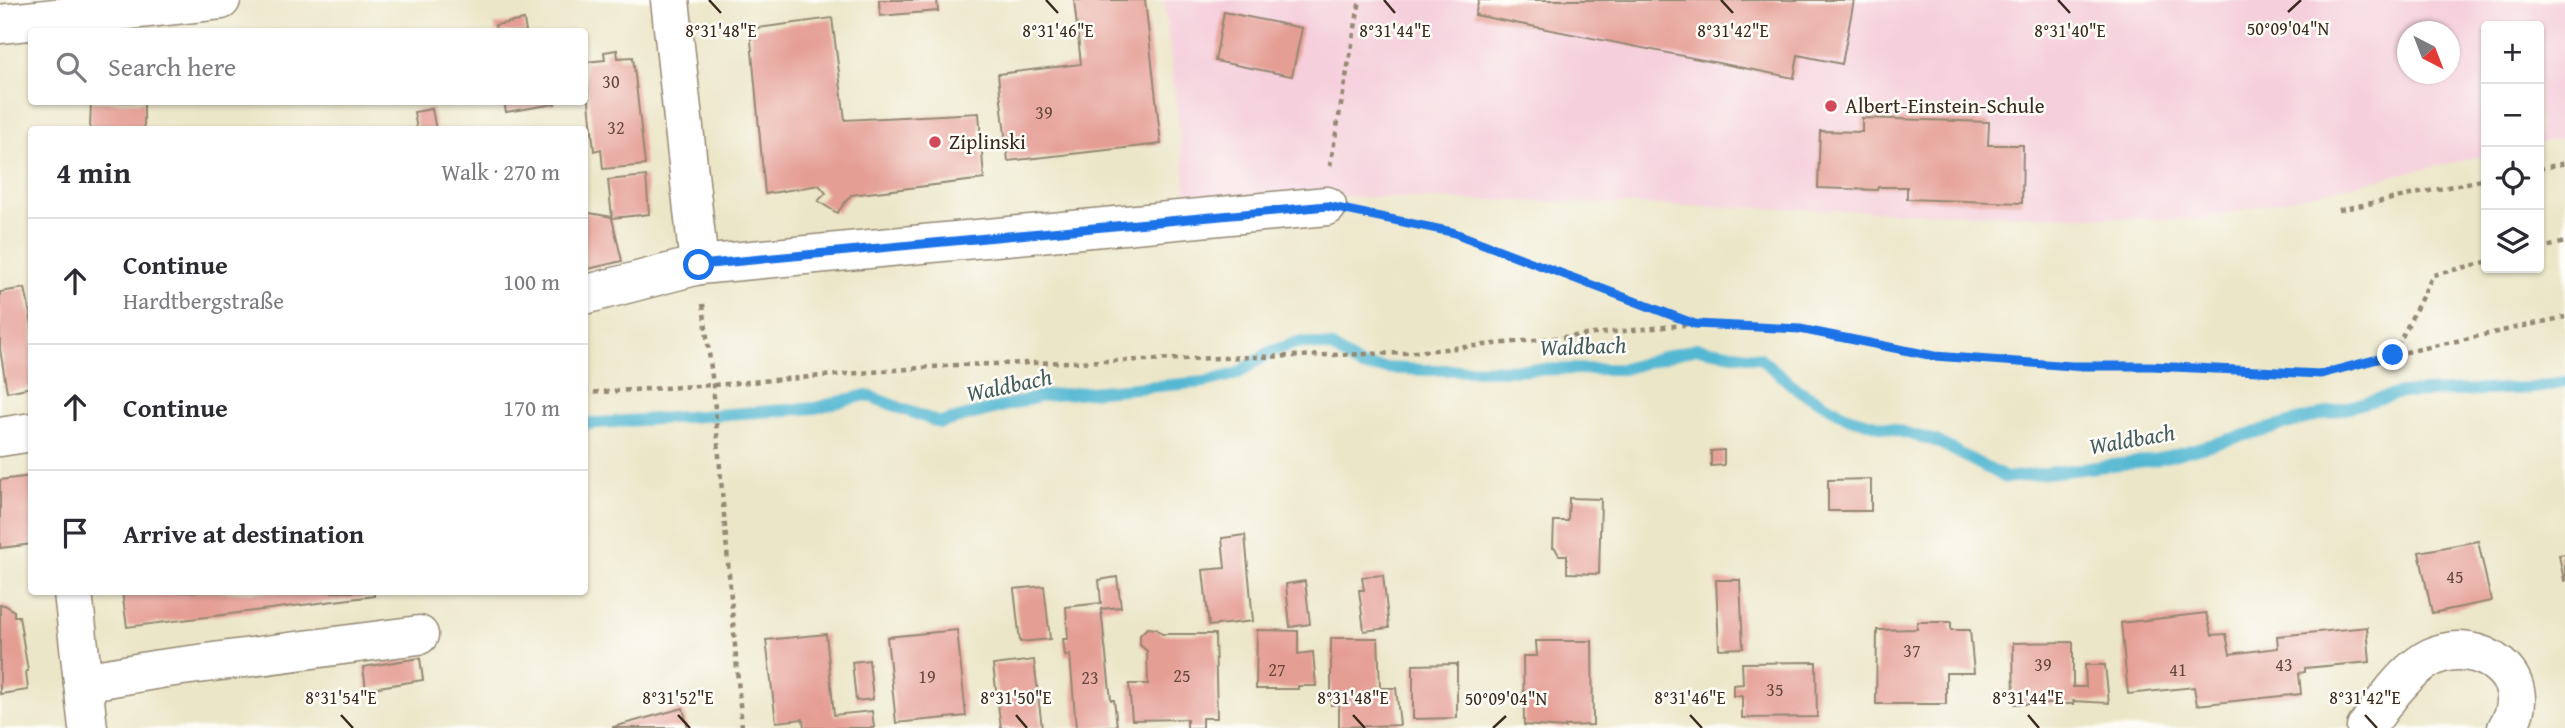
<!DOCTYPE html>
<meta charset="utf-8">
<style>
:root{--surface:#fff;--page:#f7f7f7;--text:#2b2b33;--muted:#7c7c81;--line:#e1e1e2}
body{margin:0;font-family:"Gentium Book Plus",serif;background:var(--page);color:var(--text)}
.controls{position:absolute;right:21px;top:21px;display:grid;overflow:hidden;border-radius:7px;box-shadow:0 2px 5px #0004}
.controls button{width:63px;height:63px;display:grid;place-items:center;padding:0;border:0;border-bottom:2px solid var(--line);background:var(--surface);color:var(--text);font:35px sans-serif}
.compass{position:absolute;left:2397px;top:21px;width:63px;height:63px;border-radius:50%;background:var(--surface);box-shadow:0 2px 5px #0004;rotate:138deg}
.stop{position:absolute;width:21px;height:21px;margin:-16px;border:5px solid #1a73e8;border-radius:50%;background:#fff}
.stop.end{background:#1a73e8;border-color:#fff;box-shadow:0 2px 7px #0008}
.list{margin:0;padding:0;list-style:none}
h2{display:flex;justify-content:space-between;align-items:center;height:91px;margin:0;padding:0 28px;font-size:30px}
h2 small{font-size:23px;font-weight:400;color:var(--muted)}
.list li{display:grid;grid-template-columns:46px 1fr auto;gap:21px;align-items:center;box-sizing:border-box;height:126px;padding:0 28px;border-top:2px solid var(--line)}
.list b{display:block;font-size:26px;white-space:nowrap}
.list p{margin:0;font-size:23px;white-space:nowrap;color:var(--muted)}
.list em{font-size:23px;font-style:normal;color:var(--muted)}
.icon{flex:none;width:38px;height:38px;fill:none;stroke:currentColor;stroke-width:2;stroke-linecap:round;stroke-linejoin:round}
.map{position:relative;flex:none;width:2565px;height:728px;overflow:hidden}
.search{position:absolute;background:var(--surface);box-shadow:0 2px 5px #0004;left:28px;top:28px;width:560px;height:77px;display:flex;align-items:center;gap:18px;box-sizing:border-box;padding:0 24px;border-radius:7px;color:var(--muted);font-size:26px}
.panel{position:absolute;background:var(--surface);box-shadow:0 2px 5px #0004;left:28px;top:126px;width:560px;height:469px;border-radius:7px}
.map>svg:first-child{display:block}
.built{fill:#f5cfdc;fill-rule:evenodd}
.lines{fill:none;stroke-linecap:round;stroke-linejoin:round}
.stream{stroke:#54b8d2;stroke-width:12}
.building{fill:#e59e94}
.minor-casing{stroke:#948873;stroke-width:41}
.path{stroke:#948873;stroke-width:4.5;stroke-dasharray:5 5;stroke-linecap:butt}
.minor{stroke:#fff;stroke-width:38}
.route{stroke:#1a73e8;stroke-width:9}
.ticks{fill:none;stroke:#3b2a1e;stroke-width:2.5}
.poi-dot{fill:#d1495b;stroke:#fdfcf7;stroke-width:2.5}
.labels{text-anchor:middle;stroke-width:5;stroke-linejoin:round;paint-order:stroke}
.number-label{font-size:18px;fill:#66473c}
.poi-label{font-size:21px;fill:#3b2a1e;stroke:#fdfcf7;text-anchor:start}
.water-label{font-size:23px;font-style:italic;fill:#445c5d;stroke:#fdfcf7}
.ticks-label{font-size:18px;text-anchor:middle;fill:#3b2a1e;stroke:#fdfcf7;stroke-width:5;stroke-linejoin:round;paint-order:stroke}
</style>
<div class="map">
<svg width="2565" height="728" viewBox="0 0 2565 728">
<rect width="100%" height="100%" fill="#fdfcf7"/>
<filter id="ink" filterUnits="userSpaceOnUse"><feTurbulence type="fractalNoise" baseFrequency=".0143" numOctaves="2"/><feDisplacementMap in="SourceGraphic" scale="14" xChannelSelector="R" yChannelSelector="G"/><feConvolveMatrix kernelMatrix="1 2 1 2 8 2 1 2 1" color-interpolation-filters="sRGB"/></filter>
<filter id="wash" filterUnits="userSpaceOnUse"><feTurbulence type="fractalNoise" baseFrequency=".00686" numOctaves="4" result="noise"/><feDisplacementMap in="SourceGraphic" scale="28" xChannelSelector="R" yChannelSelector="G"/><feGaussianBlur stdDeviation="1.57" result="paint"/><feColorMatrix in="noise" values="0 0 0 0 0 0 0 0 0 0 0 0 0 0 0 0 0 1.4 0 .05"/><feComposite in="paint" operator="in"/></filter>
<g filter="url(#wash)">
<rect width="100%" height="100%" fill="#ece6c8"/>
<!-- built -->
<path class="built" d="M1164,0H2565V138L2539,143V26H2486V155L2197,220L1328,196L1188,207ZM2408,32H2450V74H2408Z"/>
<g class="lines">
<!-- stream -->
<polyline class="stream" points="584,424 815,408 866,395 940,423 1042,396 1205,382 1237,374 1270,352 1299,342 1332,347 1361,367 1425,370 1623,369 1696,348 1760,358 1798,390 1850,418 1936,441 2006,478 2154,460 2400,393 2534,388 2565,382"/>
</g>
<g id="blocks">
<!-- building -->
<g class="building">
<polygon points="879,0 937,0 938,11 880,16"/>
<polygon points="1074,0 1145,0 1161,144 1008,161 998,74 1081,64"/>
<polygon points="1479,0 1854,0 1842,64 1798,55 1794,78 1475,15"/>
<polygon points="1224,12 1302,28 1292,76 1215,61"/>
<polygon points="832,18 845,120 979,113 984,179 851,195 837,213 818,201 826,193 819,185 765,194 750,29"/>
<polygon points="524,20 526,32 496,32 495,25"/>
<polygon points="617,50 618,58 633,57 645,165 603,169 601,149 594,151 585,62 605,60 604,52"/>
<polygon points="91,102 144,102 144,130 90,130"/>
<polygon points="504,102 555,102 555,104 506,112"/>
<polygon points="432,109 436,130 417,130 414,112"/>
<polygon points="1862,118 1989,122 1988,145 2023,145 2022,203 1907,199 1907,187 1878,187 1877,190 1818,188 1820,131 1862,132"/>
<polygon points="646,176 649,214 612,218 622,261 584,270 584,212 612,217 608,180"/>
<polygon points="25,288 32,324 32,387 7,392 0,349 0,292"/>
<polygon points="1724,450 1724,465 1711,466 1711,451"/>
<polygon points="32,476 32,544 0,548 0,480"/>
<polygon points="1871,479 1871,511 1828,511 1828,480"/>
<polygon points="1569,498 1601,499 1599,574 1567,573 1567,555 1559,555 1555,548 1553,548 1554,521 1568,521"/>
<polygon points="1245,535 1253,621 1209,626 1203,570 1225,568 1222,538"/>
<polygon points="2478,541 2491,601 2432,613 2419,552"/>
<polygon points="2565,554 2565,581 2564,581 2559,555"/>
<polygon points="1383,575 1389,628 1364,631 1359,590 1364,590 1362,577"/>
<polygon points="1117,577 1121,607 1101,609 1111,700 1114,700 1117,726 1076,728 1070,655 1065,656 1063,639 1068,639 1066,607 1101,603 1099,580"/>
<polygon points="1716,580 1740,580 1743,648 1719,649"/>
<polygon points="1305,581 1310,624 1290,627 1286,584"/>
<polygon points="1044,586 1050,639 1020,642 1014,589"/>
<polygon points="122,592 374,592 374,596 127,627"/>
<polygon points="0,605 5,605 14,611 14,616 19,616 28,671 26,671 28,690 0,694"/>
<polygon points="2206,613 2212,635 2226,634 2230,654 2278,648 2277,636 2367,627 2370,662 2305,668 2305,672 2299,673 2301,694 2197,705 2194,687 2128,694 2121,623"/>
<polygon points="1917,622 1951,622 1951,630 1970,630 1974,673 1946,673 1946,704 1876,704 1877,630 1917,629"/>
<polygon points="1147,628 1156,629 1162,634 1215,634 1217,718 1202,718 1202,728 1187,728 1187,719 1132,720 1129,684 1148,684 1147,651 1140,645 1140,635"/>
<polygon points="957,630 966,716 896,723 887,637"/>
<polygon points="1257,630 1298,631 1298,654 1313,652 1316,686 1298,686 1298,689 1256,689"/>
<polygon points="826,634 834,715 872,711 874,728 804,728 803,719 776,722 766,640"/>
<polygon points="1331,638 1378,638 1380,688 1396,688 1400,725 1339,727 1339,704 1331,705"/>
<polygon points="1536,641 1592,641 1593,725 1565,726 1565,728 1524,725 1523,656 1537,656"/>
<polygon points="2073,642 2073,687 2086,687 2085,665 2105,665 2109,703 2073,701 2074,704 2014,704 2013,643"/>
<polygon points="420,658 423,680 366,689 363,667"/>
<polygon points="869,660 873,699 856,701 852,662"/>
<polygon points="1034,660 1042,728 1001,728 993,665"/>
<polygon points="1816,662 1817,717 1742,718 1742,696 1733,696 1733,685 1743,684 1742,663"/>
<polygon points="1457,664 1457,718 1413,719 1413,665"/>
<polygon points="683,708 688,728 613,728 613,727"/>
</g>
</g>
</g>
<g filter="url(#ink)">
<use href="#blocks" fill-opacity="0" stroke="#948873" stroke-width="2"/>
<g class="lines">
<!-- minor casing -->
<g class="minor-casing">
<g id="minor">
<polyline points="670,0 699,265"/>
<polyline points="0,24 221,0"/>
<polyline points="584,295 699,265 1327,206"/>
<polyline points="0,437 32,432"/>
<polyline points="73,592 88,728"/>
<polyline points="83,682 160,669 419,635"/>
<path d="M2366,728C2382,705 2406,669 2432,657C2479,635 2539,678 2507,728"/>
</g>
</g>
<!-- path -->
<g class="path">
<polyline points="1330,166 1360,0"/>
<polyline points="2539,169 2565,163"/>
<polyline points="2339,210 2486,179"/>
<polyline points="1365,214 1452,232 1694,323"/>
<polyline points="2539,249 2565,242"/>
<polyline points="703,304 713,385 742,728"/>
<polyline points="2393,355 2433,275 2486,262"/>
<polyline points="584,393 713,385 957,365 1405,353 1695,324 1799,329 1934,356 2072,366 2151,366 2321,374 2393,355 2565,317"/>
</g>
<!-- minor -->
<use href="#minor" class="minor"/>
</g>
</g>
<g class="lines" filter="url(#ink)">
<!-- route -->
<polyline class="route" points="699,265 1327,206 1452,232 1695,324 1800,329 1934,356 2072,366 2151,366 2321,374 2393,355"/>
</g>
<!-- ticks -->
<path class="ticks" d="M709,0L721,13M1046,0L1058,13M1384,0L1395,13M1721,0L1733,13M2058,0L2070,13M2288,12L2301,0M341,715L353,728M678,715L690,728M1016,715L1027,728M1353,715L1365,728M1690,715L1702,728M2028,715L2039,728M2365,715L2377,728M1493,728L1506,716"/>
<!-- markers -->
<g class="poi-dot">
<circle cx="1831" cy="106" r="7"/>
<circle cx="935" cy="142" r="7"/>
</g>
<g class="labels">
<!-- number labels -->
<g class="number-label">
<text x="611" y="88">30</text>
<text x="1044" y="119">39</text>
<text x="616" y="134">32</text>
<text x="2455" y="583">45</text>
<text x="1912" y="657">37</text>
<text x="2043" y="671">39</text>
<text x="2284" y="671">43</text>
<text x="1277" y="676">27</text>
<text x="2178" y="676">41</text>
<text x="1182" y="682">25</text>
<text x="927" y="683">19</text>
<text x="1090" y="684">23</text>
<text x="1775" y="696">35</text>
</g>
<!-- poi labels -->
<g class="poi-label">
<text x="1845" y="113">Albert-Einstein-Schule</text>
<text x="949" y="149">Ziplinski</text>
</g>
<!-- water labels -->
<g class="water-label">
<text transform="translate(1583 346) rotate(-2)" y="8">Waldbach</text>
<text transform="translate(1009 385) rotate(-12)" y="8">Waldbach</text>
<text transform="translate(2132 439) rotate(-10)" y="8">Waldbach</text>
</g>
</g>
<g class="ticks-label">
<text x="2288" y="35">50°09'04"N</text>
<text x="721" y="37">8°31'48"E</text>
<text x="1058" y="37">8°31'46"E</text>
<text x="1395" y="37">8°31'44"E</text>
<text x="1733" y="37">8°31'42"E</text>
<text x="2070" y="37">8°31'40"E</text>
<text x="341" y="704">8°31'54"E</text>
<text x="678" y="704">8°31'52"E</text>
<text x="1016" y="704">8°31'50"E</text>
<text x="1353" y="704">8°31'48"E</text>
<text x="1690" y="704">8°31'46"E</text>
<text x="2028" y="704">8°31'44"E</text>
<text x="2365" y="704">8°31'42"E</text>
<text x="1506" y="705">50°09'04"N</text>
</g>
</svg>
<div class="controls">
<button>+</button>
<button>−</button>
<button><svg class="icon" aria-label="locate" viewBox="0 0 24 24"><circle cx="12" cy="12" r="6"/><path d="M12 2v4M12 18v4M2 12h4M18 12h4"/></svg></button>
<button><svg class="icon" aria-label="layers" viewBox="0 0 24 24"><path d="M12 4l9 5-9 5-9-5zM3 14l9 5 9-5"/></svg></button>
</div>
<svg class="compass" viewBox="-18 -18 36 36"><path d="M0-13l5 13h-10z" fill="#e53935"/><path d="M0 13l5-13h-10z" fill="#7c7c81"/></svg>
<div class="stop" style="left:699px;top:265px"></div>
<div class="stop end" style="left:2393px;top:355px"></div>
<div class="search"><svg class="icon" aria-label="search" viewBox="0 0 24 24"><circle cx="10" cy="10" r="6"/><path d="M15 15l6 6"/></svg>Search here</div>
<section class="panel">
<h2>4 min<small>Walk · 270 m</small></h2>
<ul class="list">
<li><svg class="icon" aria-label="ahead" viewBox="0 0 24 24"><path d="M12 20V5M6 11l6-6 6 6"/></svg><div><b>Continue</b><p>Hardtbergstraße</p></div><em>100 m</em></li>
<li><svg class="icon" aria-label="ahead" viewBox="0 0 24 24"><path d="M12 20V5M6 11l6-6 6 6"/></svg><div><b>Continue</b></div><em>170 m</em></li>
<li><svg class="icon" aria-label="arrive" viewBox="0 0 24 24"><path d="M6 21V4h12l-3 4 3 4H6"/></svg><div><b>Arrive at destination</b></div></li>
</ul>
</section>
</div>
